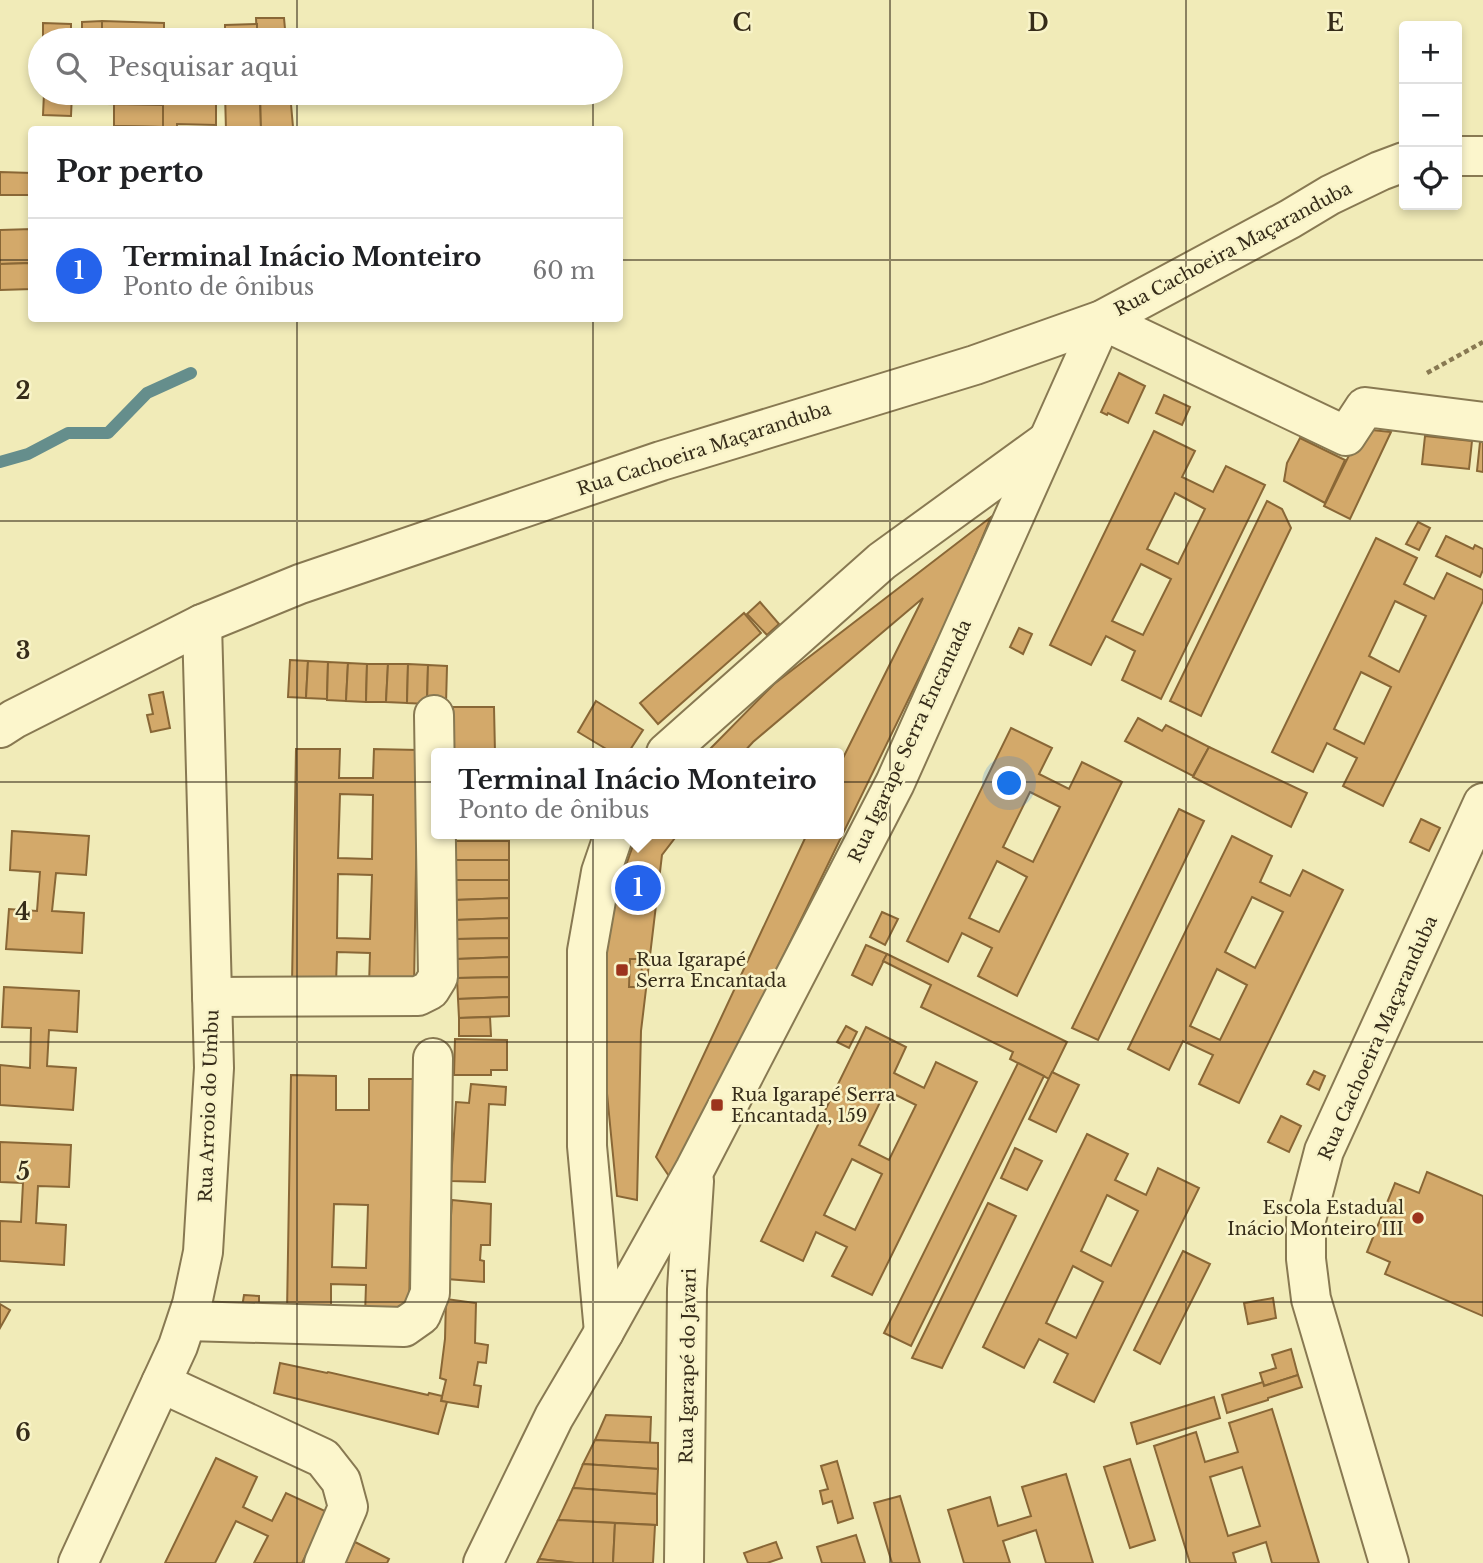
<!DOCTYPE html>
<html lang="pt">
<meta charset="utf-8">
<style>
:root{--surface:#fff;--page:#f2f2f2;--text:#202124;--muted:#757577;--line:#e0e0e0;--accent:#2563eb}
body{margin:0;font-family:"Libre Baskerville",serif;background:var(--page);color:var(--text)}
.controls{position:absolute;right:21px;top:21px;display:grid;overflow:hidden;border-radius:7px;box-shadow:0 4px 10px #0003}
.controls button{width:63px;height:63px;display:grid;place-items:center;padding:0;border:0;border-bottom:2px solid var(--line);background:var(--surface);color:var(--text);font:35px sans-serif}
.you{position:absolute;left:1010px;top:784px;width:24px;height:24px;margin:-18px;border:5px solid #fff;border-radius:50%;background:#1a73e8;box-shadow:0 0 0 10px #1a73e833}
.badge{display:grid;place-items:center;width:46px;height:46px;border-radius:50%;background:var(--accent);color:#fff;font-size:23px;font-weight:700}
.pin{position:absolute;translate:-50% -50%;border:4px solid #fff;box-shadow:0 2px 7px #0006}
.popup{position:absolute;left:431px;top:748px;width:413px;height:91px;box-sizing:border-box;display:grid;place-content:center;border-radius:7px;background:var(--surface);filter:drop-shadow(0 2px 5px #0005);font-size:23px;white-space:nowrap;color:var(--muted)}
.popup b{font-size:26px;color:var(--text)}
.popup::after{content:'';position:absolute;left:50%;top:100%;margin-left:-14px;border:14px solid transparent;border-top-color:var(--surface)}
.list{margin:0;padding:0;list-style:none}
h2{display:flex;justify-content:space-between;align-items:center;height:91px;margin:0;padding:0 28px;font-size:30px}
h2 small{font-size:23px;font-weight:400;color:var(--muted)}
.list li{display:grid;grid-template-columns:46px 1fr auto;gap:21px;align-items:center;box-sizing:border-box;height:105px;padding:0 28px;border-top:2px solid var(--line)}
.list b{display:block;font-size:26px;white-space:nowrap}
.list p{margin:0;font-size:23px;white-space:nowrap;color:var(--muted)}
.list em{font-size:23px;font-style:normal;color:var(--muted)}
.icon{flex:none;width:38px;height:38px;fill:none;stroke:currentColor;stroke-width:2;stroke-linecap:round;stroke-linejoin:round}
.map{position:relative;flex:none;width:1483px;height:1563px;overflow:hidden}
.search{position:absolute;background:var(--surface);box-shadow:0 4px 10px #0003;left:28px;top:28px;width:595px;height:77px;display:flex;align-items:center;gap:18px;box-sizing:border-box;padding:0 24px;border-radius:38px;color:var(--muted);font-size:26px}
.panel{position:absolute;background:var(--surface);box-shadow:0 4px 10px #0003;left:28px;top:126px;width:595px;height:196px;border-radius:7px}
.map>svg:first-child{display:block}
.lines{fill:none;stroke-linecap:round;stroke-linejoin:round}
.stream{stroke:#658e8c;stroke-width:12}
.building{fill:#d3a96a;stroke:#896736;stroke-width:2;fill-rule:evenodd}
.minor-casing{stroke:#887952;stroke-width:42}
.path{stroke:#887952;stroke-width:4.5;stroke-dasharray:5 3.5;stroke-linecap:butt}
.minor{stroke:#fcf6cc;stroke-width:38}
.grid{fill:none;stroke:#362c19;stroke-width:2;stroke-opacity:0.55}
.poi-dot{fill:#9c341d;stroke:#f8f3c8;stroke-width:2.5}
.labels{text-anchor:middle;stroke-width:5;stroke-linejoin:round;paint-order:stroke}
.street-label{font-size:18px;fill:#362c19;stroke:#f8f3c8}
.poi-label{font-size:18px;fill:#362c19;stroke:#f8f3c8;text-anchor:start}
.grid-label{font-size:23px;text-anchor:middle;font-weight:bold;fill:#362c19;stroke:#f8f3c8;stroke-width:5;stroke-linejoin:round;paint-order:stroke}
</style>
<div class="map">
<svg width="1483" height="1563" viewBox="0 0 1483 1563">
<rect width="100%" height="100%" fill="#f1ebb8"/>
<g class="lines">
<!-- stream -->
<polyline class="stream" points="0,462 28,454 68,433 108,433 147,393 191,373"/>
</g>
<!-- building -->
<g class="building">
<polygon points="256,18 284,18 286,40 257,40"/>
<polygon points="102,21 102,40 77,40 77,38 82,38 82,22"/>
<polygon points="102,21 164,23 164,40 108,40 108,29 102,29"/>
<polygon points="43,23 71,24 71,40 43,40"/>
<polygon points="257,24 257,40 225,40 225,25"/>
<polygon points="44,93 72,93 71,116 43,115"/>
<polygon points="108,93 163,93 163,105 108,104"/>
<polygon points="163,93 216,93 216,125 177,124 177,130 163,130"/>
<polygon points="225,93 260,93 261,130 226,130"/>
<polygon points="260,93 290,93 293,127 261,129"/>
<polygon points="114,104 163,105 163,127 114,126"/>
<polygon points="114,126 163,127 163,130 114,130"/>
<polygon points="0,172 32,173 32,195 0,195"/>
<polygon points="32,229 32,263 0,264 0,230"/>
<polygon points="32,263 32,289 0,290 0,264"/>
<polygon points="1119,373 1145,386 1128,423 1108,413 1107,415 1101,412"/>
<polygon points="1164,395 1190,407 1182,425 1156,413"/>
<polygon points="1362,429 1391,432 1350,519 1324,506"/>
<path d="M1154,431L1195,451L1182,477L1213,492L1226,466L1265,485L1161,699L1122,680L1135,651L1106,636L1091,665L1050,645ZM1175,493L1205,509L1178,564L1147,549ZM1141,564L1171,579L1143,635L1112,621Z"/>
<polygon points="1425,436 1472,441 1469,469 1422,464"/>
<polygon points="1300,438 1345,460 1325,503 1284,481 1287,463"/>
<polygon points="1480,442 1483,442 1483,472 1477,471"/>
<polygon points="1267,501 1282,509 1291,528 1201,716 1170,701"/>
<polygon points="991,517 952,610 673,1182 656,1157 807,834 839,834 839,766 923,598 753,742 743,753 706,753 774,684"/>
<polygon points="1418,522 1430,528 1419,550 1406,544"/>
<polygon points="1446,536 1473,549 1475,545 1483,549 1483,570 1480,577 1436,556"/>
<path d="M1376,538L1417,558L1404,584L1434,599L1447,573L1483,590V601L1383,806L1343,786L1357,758L1327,743L1313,772L1272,752ZM1395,601L1426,616L1399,672L1369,656ZM1361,672L1391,687L1364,744L1334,729Z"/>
<polygon points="760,602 779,624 767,635 747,614"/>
<polygon points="744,613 761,633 658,724 640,703"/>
<polygon points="1019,628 1032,634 1023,654 1010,647"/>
<polygon points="290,660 308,661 306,698 288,697"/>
<polygon points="308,661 328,662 327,699 306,698"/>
<polygon points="328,662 348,663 346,701 327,700"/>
<polygon points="348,663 367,664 366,702 346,701"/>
<polygon points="367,664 388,664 386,702 366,702"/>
<polygon points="388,664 408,664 407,703 386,702"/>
<polygon points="408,664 428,665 427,704 407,703"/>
<polygon points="428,665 447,666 446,705 427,704"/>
<polygon points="163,692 170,728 151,732 147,715 153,714 149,695"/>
<polygon points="596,701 643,730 628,753 613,753 578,732"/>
<polygon points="453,707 494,707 495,753 454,753"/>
<polygon points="1138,718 1162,731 1166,725 1209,747 1193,776 1125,741"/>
<path d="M1011,728L1052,748L1039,774L1069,789L1082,762L1122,782L1017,996L978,976L992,948L962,933L948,962L907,941ZM1030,792L1060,807L1033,862L1003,847ZM997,861L1027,877L999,932L969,918Z"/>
<polygon points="1209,747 1307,793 1291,827 1193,777"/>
<path d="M296,749H340L339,778H373L374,749L418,750L414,986L369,985L370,953L337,952L336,985L292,984ZM340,794L373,795L372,859L338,858ZM338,874L372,875L370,939L337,938Z"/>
<polygon points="1179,809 1204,821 1098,1040 1072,1028"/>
<polygon points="1421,819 1440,828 1429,851 1410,842"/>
<polygon points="12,831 89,836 86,875 56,873 52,911 84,913 82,953 6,949 9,909 37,911 40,872 10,870"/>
<polygon points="637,834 678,834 662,855 641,1031 637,1200 617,1196 601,1032 606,922"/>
<path d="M1232,836L1272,856L1260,882L1290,896L1303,870L1343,890L1239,1103L1199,1084L1213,1055L1183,1041L1169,1070L1128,1049ZM1252,897L1283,912L1255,968L1225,952ZM1217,969L1247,985L1220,1040L1190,1026Z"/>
<polygon points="455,841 509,841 509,860 456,860"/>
<polygon points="456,860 509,860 509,880 455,880"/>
<polygon points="455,880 509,880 509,898 455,900"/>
<polygon points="509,898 509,918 456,920 455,900"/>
<polygon points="882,912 898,919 885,945 870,937"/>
<polygon points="509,918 509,938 457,939 456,920"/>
<polygon points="509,938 509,957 457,959 457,939"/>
<polygon points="866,945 887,954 872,985 852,975"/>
<polygon points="887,954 1067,1042 1049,1079 1010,1059 1013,1052 921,1007 931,985 883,961"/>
<polygon points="509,957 509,977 457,978 457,959"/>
<polygon points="630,959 642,959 641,987 629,987"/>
<polygon points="509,977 509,997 458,999 457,978"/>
<polygon points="4,987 79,991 77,1032 49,1030 47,1066 76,1068 73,1110 0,1105 0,1065 30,1068 31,1028 2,1027"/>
<polygon points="509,997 509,1016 459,1018 458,999"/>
<polygon points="490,1017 491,1036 459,1036 459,1018"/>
<polygon points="846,1026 857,1032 849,1048 837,1042"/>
<path d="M866,1027L906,1047L894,1073L924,1088L936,1062L977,1082L872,1295L832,1276L847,1247L816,1232L803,1261L761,1241ZM886,1090L916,1105L889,1160L859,1145ZM852,1159L882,1174L855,1230L824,1215Z"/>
<polygon points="455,1039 507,1040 507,1070 491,1070 491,1075 454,1075"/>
<polygon points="1018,1063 1044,1076 911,1346 884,1333"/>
<polygon points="1314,1071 1325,1076 1319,1090 1307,1084"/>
<polygon points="1052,1072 1079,1085 1056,1132 1029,1119"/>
<path d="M291,1075L336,1076V1110H369V1079H413L409,1315H365L366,1285L331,1284V1313L287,1312ZM334,1204L368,1205L366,1268L332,1267Z"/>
<polygon points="471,1084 506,1087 505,1105 489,1104 485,1182 451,1181 456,1102 469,1103"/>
<polygon points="1281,1116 1301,1126 1289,1152 1268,1142"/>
<path d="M1087,1134L1128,1154L1115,1180L1146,1195L1158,1168L1199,1188L1094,1402L1054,1382L1068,1354L1039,1339L1024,1368L983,1347ZM1107,1195L1138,1211L1111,1266L1081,1251ZM1073,1266L1103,1282L1076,1338L1046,1323Z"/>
<polygon points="0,1142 71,1145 69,1187 38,1186 36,1223 66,1225 64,1265 0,1261 0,1221 21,1222 23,1183 0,1182"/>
<polygon points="1015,1148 1042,1161 1027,1190 1001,1178"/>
<polygon points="1427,1172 1483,1196 1483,1316 1385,1274 1390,1262 1367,1252 1395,1183 1419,1193"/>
<polygon points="452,1200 491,1204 490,1245 481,1245 480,1260 484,1261 484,1282 447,1279"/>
<polygon points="988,1203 1016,1216 942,1368 912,1358"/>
<polygon points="1183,1251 1210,1264 1160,1364 1134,1350"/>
<polygon points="244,1295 259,1296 259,1307 242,1307"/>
<polygon points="1273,1298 1276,1318 1248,1324 1244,1303"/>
<polygon points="446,1299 476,1303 475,1343 488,1345 486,1363 478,1362 474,1385 481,1386 478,1407 441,1401 446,1380 440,1378 445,1339"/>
<polygon points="0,1304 10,1310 0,1328"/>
<polygon points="1291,1349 1298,1375 1264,1386 1260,1373 1276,1368 1272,1355"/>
<polygon points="280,1363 327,1373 328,1372 428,1395 429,1393 442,1396 441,1401 447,1402 438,1434 274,1393"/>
<polygon points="1298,1375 1302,1387 1268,1398 1268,1400 1227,1413 1222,1395 1263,1382 1264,1386"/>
<polygon points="1214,1397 1220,1418 1137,1444 1131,1423"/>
<path d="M1272,1409L1319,1563H1272L1266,1542L1233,1553L1236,1563H1190L1154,1446L1196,1432L1205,1462L1238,1452L1229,1423ZM1242,1467L1260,1526L1228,1536L1210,1477Z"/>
<polygon points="606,1415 651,1417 650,1443 595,1440"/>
<polygon points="595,1440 658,1443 658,1469 583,1464"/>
<polygon points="216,1458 257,1477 243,1507 272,1521 286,1493 327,1512 302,1563 254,1563 268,1536 236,1521 215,1563 165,1563"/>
<polygon points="1130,1459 1155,1540 1130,1548 1104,1467"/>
<polygon points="837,1461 853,1518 838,1523 832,1501 823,1504 820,1491 828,1489 821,1466"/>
<polygon points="583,1464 658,1469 657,1494 573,1488"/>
<polygon points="1066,1474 1093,1563 1046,1563 1036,1530 1003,1541 1010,1563 964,1563 948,1510 990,1497 998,1526 1031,1516 1022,1487"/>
<polygon points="573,1488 657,1494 657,1525 558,1520"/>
<polygon points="900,1496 920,1563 892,1563 874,1503"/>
<polygon points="558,1520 615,1523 613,1563 575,1563 539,1559"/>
<polygon points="615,1523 655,1525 653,1563 613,1563"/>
<polygon points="856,1535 865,1563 822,1563 817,1547"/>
<polygon points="355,1542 389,1559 387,1563 344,1563"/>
<polygon points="776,1542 782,1558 767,1563 748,1563 744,1553"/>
<polygon points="539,1559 575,1563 537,1563"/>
</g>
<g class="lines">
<!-- minor casing -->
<g class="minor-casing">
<g id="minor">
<polyline points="1457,156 1483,156"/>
<polyline points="0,728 14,719 202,624 300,584 661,461 975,365 1102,320 1290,219 1330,195 1380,171 1404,162"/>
<polyline points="666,753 882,561 1046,442"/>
<polyline points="212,997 418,996 430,990 438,977 434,715"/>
<polyline points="187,1321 404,1327 421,1315 430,1293 433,1058"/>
<polyline points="604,1332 587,1146 587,951 601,872 614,834"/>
<polyline points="161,1383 323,1458 341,1481 348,1507 324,1563"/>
<polyline points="78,1563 178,1346 192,1304 203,1252 214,1068 202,624"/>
<polyline points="483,1563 554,1417 604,1332 695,1169 895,783 1102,320 1346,436 1365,407 1483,422"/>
<polyline points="684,1563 687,1289 694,1181"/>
<polyline points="1389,1563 1311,1299 1306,1259 1306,1220 1324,1151 1483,803"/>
</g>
</g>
<!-- path -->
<polyline class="path" points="1427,373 1483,342"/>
<!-- minor -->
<use href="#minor" class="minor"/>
</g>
<!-- grid -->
<path class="grid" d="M297,0V40M593,0V40M890,0V1563M1186,0V1563M297,93V130M593,93V130M0,260H32M620,260H1483M297,318V1563M593,318V1563M0,521H1483M0,782H1483M0,1042H1483M0,1302H1483"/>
<!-- markers -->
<g class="poi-dot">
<rect x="615" y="963" width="14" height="14" rx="3.5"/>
<rect x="710" y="1098" width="14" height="14" rx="3.5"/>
<circle cx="1418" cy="1218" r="7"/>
</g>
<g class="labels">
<!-- street labels -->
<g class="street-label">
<text transform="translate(1233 249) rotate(-28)" y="6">Rua Cachoeira Maçaranduba</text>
<text transform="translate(704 449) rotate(-18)" y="6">Rua Cachoeira Maçaranduba</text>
<text transform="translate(910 741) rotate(-65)" y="6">Rua Igarape Serra Encantada</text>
<text transform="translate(1378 1038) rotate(-66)" y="6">Rua Cachoeira Maçaranduba</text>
<text transform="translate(209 1106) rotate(-88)" y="6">Rua Arroio do Umbu</text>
<text transform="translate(688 1366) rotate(-89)" y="6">Rua Igarapé do Javari</text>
</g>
<!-- poi labels -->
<g class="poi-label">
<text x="636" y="966">Rua Igarapé<tspan x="636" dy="21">Serra Encantada</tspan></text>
<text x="731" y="1101">Rua Igarapé Serra<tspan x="731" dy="21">Encantada, 159</tspan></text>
<text x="1404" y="1214" text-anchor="end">Escola Estadual<tspan x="1404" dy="21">Inácio Monteiro III</tspan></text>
</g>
</g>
<g class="grid-label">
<text x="742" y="31">C</text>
<text x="1038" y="31">D</text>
<text x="1335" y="31">E</text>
<text x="23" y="399">2</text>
<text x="23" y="659">3</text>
<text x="23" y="920">4</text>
<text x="23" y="1180">5</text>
<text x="23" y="1441">6</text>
</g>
</svg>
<div class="controls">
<button>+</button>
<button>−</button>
<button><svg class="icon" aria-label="locate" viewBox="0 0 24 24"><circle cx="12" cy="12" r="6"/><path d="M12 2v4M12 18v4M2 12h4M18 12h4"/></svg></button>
</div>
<div class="you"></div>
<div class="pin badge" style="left:638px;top:888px">1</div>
<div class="popup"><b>Terminal Inácio Monteiro</b>Ponto de ônibus</div>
<div class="search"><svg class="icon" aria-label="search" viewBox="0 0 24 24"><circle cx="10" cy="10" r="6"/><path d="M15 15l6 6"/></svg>Pesquisar aqui</div>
<section class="panel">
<h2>Por perto<small></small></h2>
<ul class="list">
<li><span class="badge">1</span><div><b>Terminal Inácio Monteiro</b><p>Ponto de ônibus</p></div><em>60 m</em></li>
</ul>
</section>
</div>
